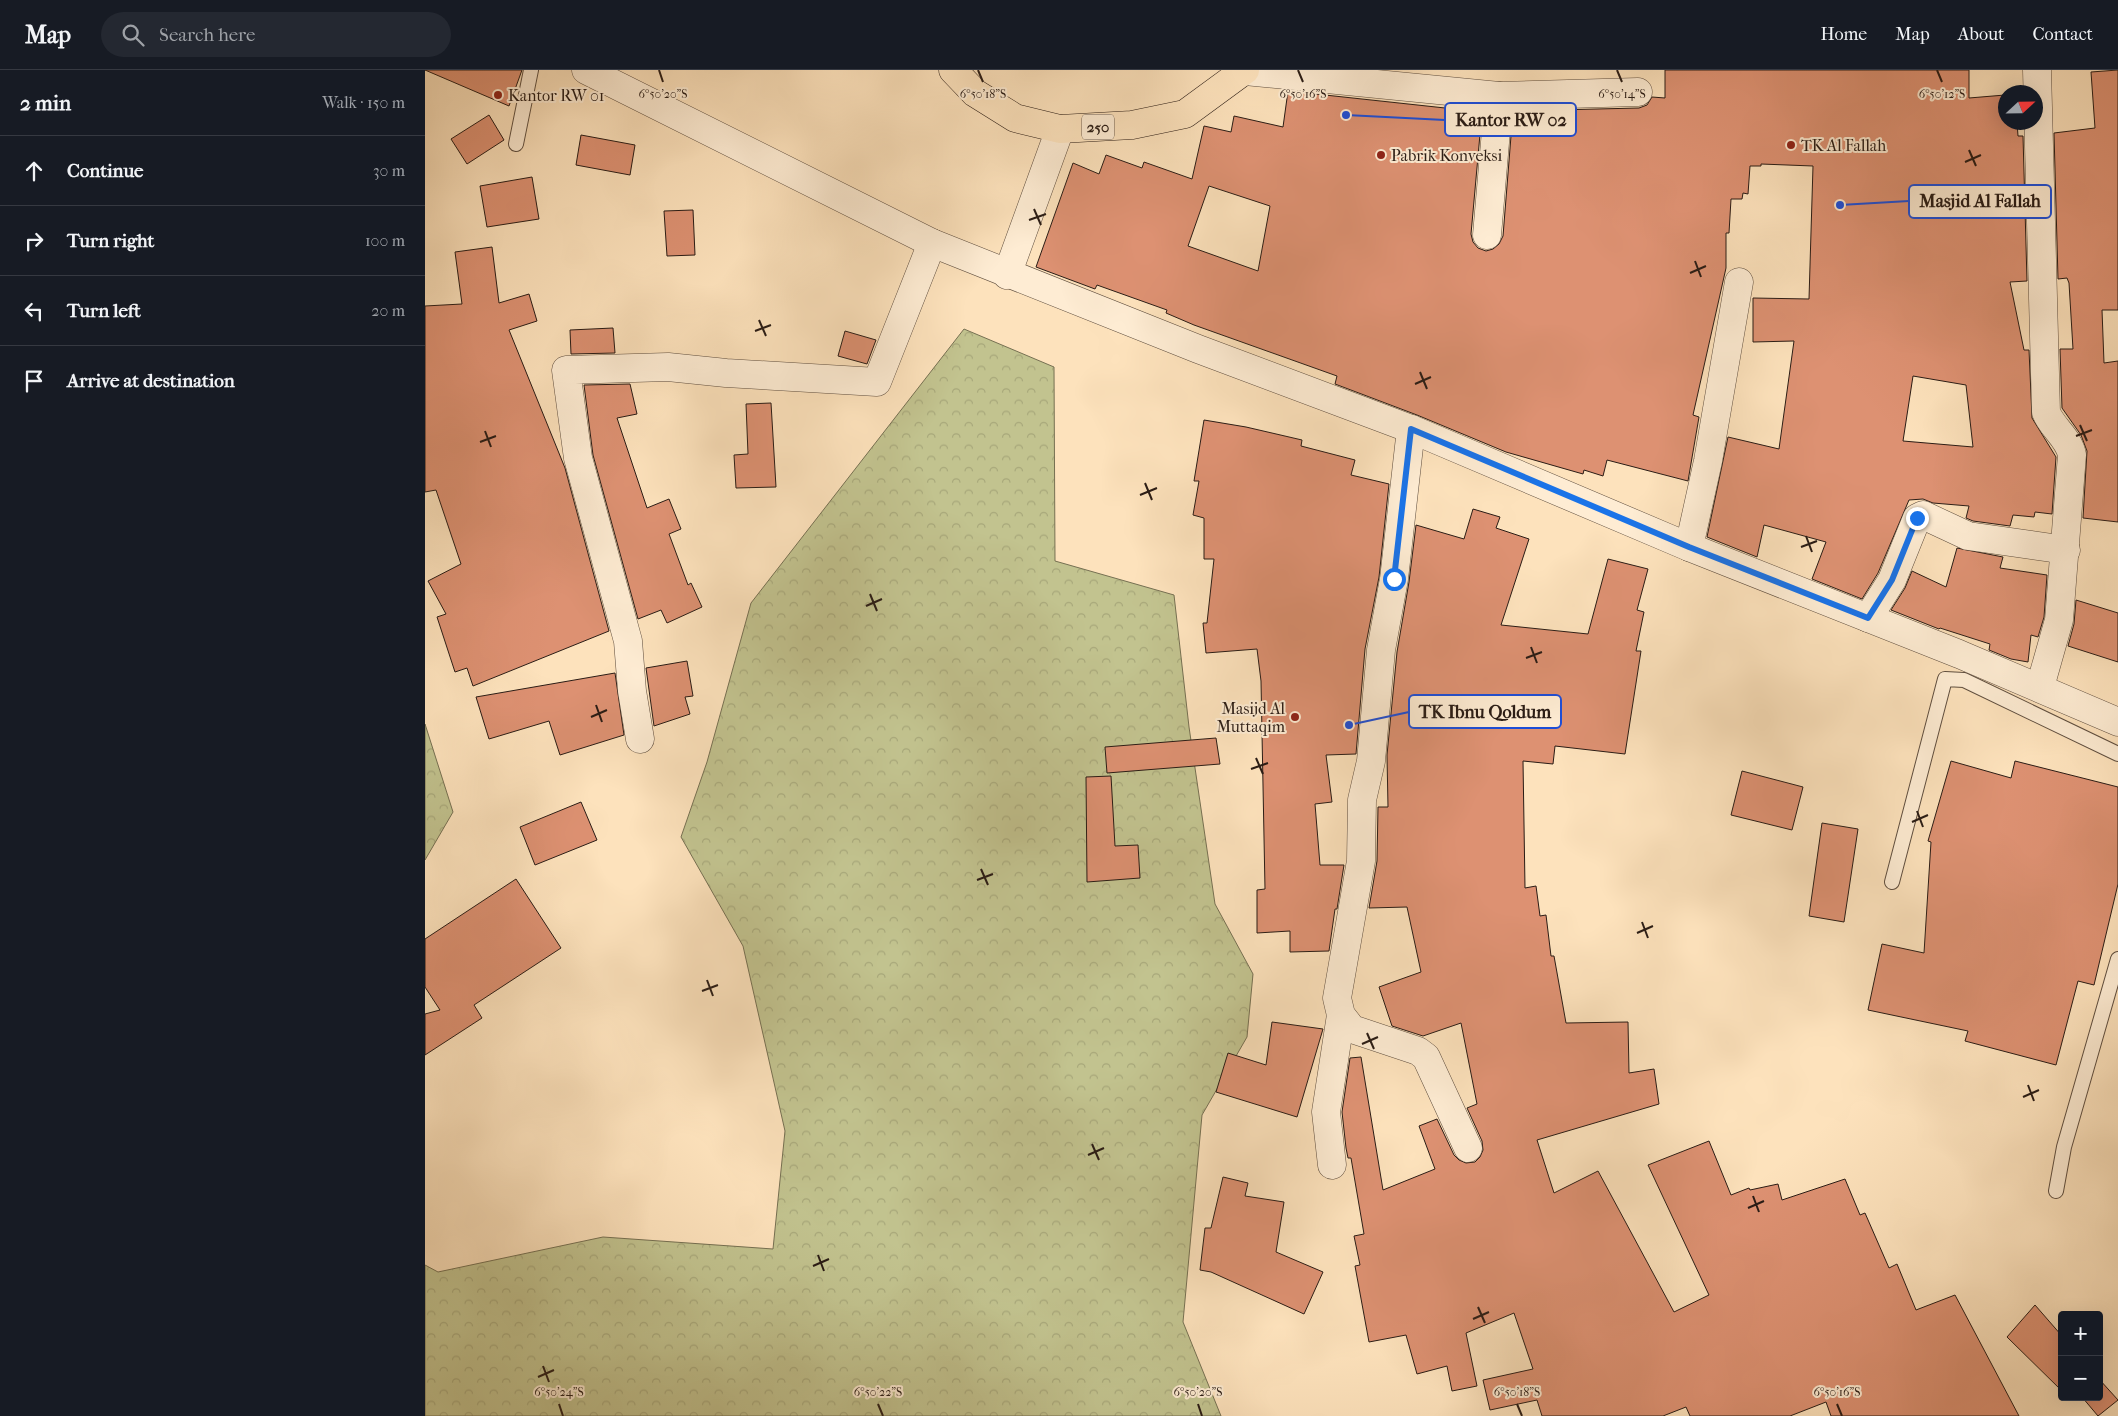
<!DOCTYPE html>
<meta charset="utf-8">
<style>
:root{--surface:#171b24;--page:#242831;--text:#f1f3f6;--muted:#9ea1a6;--line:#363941}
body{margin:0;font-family:"IM FELL French Canon",serif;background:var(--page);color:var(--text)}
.controls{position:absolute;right:15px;bottom:15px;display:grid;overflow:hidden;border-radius:5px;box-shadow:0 5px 20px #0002}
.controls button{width:45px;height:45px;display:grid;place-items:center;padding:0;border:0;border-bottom:1px solid var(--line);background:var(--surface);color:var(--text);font:25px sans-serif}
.compass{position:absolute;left:1573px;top:15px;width:45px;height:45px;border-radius:50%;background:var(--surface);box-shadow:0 5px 20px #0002;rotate:68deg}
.stop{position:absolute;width:15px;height:15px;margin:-11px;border:4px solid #1a73e8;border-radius:50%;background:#fff}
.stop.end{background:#1a73e8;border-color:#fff;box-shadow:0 1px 5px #0008}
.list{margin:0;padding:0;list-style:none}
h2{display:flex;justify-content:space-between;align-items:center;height:65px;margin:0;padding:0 20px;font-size:21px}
h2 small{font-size:16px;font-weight:400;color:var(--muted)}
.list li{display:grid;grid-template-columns:32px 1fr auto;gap:15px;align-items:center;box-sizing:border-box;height:70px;padding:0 20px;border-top:1px solid var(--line)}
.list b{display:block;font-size:19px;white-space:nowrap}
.list em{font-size:16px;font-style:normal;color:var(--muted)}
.icon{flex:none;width:28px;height:28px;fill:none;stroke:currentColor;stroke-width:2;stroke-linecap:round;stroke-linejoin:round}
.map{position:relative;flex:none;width:1693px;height:1346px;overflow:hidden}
header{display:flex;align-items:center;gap:30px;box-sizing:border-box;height:70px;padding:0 25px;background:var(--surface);border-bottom:1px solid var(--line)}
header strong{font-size:24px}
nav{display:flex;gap:28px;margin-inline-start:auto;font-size:18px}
.search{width:350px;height:45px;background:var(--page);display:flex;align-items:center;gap:12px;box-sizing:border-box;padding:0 18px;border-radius:28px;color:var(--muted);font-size:19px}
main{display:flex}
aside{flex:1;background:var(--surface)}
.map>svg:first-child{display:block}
.forest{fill:url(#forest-crowns);stroke:#767052}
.building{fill:#dd9172;stroke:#2a1c15;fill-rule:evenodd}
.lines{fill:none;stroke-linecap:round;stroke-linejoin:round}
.lane-casing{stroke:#5f4e3f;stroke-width:16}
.street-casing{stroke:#5f4e3f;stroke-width:29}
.primary-casing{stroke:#2a1c15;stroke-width:29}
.lane{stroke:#feecd3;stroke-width:14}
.street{stroke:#feecd3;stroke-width:28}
.primary{stroke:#fde2bc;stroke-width:28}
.route{stroke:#1a73e8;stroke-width:6}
.ticks{fill:none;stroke:#2a1c15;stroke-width:2}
.poi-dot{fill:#8f2418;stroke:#feecd3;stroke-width:2}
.labels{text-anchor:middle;stroke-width:4;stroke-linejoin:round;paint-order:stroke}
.shield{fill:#feecd3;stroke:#6a5a4e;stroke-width:1}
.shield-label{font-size:15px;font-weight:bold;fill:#2a1c15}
.poi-label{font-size:16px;fill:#2a1c15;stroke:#feecd3;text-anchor:start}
.ticks-label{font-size:12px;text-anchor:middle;fill:#2a1c15;stroke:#feecd3;stroke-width:4;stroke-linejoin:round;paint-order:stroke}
.leader{fill:none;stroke:#1d4ed8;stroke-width:2}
.callout-dot{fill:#1d4ed8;stroke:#feecd3;stroke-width:2}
.callout{fill:#feecd3;stroke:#1d4ed8;stroke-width:2}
.callout-label{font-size:18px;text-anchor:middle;font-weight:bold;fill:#2a1c15}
</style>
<header>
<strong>Map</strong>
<div class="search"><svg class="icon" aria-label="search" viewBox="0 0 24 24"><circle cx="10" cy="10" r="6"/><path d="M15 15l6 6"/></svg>Search here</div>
<nav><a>Home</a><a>Map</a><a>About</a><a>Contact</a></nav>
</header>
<main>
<aside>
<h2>2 min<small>Walk · 150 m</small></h2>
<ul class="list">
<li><svg class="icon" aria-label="ahead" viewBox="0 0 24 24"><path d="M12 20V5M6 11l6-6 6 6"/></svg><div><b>Continue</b></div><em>30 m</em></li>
<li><svg class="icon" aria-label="right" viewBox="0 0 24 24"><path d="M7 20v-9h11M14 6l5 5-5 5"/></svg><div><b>Turn right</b></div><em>100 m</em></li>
<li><svg class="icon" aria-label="left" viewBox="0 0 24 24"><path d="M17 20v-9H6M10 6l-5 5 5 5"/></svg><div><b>Turn left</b></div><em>20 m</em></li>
<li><svg class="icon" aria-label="arrive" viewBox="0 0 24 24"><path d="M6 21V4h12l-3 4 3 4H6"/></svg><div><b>Arrive at destination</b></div></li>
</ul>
</aside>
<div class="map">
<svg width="1693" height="1346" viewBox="0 0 1693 1346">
<defs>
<pattern id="forest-crowns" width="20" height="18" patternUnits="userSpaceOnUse" patternTransform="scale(1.25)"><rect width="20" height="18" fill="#c2c38f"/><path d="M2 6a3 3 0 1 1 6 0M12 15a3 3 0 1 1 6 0" fill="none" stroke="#a7a77a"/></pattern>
</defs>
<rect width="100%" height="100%" fill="#fde2bc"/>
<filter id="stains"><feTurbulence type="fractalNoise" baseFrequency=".004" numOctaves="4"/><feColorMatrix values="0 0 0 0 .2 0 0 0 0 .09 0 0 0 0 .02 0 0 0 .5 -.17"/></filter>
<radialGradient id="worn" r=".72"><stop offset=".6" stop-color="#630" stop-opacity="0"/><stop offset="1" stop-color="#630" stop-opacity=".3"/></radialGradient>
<!-- forest -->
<g class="forest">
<polygon points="539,259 629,297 630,491 749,525 764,657 790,834 828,904 822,967 777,1045 758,1252 796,1346 0,1346 0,1195 13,1202 178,1167 348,1179 360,1061 318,876 256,767 282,692 326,533"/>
<polygon points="0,654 28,742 0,790"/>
</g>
<!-- building -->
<g class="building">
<polygon points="0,0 97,0 84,36"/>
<path d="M1240,0H1544V28L1580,25V52H1592L1593,66H1598L1602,211L1585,212L1599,280H1604L1607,348L1631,387L1627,444L1610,442L1609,447L1588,445L1585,456L1548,451L1541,448L1544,436L1508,433L1498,429L1484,430L1453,503L1437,529L1387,509L1401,472L1339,455L1332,487L1282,467L1303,367L1354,379L1369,271L1328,272V228L1384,229L1388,96L1336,94V96H1325L1323,124L1318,123L1317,129H1306L1304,163H1301V198L1268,345L1274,347L1263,411L1182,390L1178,406L1159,400L1158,404L1081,382L992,345L910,314L912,306L769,255L741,243L742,240L672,215L670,219L611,197L648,93L674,104L681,85L717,98L719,92L767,109L779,56L806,62L809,46L858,57L863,21L1057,42L1046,164L1048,172L1053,178L1061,181L1068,179L1074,174L1078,166L1088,41L1214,38L1222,35L1227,27L1240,28ZM784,116L845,136L833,201L763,176ZM1488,306L1541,315L1548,377L1478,371Z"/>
<polygon points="1693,0 1693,240 1677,240 1679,293 1693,291 1693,452 1658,448 1662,381 1656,365 1637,338 1635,279 1648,279 1644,213 1642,208 1633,209 1629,63 1670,58 1666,2"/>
<polygon points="64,45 79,70 42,94 26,69"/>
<polygon points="156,65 210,75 205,105 151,95"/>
<polygon points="107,107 114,149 62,157 55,116"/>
<polygon points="268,140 270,185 242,186 239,141"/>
<polygon points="67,177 74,233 104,224 112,251 84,260 140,398 184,561 48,616 42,598 30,602 12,547 21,544 3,511 36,494 11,420 0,422 0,236 37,234 30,182"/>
<polygon points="188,258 190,283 146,284 145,260"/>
<polygon points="420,261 451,270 442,294 413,286"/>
<polygon points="205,314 212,344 192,348 222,438 244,429 256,459 244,464 263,515 266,513 277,537 242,553 236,540 213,549 168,385 159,315"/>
<polygon points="346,333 351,417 311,418 309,385 323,384 321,334"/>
<polygon points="779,350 821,357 877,370 876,376 930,390 926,405 964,414 954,507 940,579 931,684 901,685 907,732 890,734 895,795 919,795 912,839 910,839 904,881 865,882 865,861 832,863 832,820 840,819 836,611 832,579 781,583 778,553 782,553 789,489 779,489 779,448 768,445 774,411 769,411"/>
<polygon points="1048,439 1075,447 1071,458 1104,469 1076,555 1163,564 1183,489 1223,499 1212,540 1219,542 1211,581 1216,581 1200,684 1130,676 1128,694 1098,691 1100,818 1111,816 1115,846 1121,845 1126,886 1129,886 1141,953 1203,952 1204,1003 1229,999 1234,1034 1112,1070 1129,1123 1173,1101 1249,1242 1284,1225 1223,1095 1284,1071 1306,1125 1324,1118 1325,1120 1353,1114 1357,1130 1420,1109 1435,1145 1440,1143 1464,1198 1472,1194 1491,1240 1530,1225 1594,1346 1406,1346 1401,1332 1365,1346 1265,1346 1261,1337 1238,1346 1117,1346 1112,1330 1065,1340 1058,1310 1108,1299 1089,1243 1041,1263 1052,1316 1027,1321 1022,1296 992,1304 981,1265 944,1272 930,1196 935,1195 929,1166 939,1164 926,1088 923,1088 921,1078 917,1042 925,988 936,987 958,1120 1010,1099 994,1056 1012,1049 1029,1085 1034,1090 1041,1093 1050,1092 1055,1087 1058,1080 1057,1071 1042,1038 1052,1034 1036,953 998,966 967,956 954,917 996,902 982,837 944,838 952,791 953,737 963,737 962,685 972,582 984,512 991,455 1039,469"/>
<polygon points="1532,478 1578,487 1575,498 1622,505 1619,547 1613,567 1606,565 1603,592 1586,589 1564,580 1565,574 1515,558 1514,559 1466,540 1480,518 1487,501 1521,517"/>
<polygon points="1651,530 1693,543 1693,592 1643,576 1649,554"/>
<polygon points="262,591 268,626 260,627 265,644 229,656 221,598"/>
<polygon points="190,603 199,665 135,685 124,651 64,669 51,627"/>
<polygon points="791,668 795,694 682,703 680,677"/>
<polygon points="1526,691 1586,708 1590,691 1693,717 1693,814 1669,915 1653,911 1631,995 1540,971 1543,961 1443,940 1457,874 1499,883 1506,772 1503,771"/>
<polygon points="1317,701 1378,717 1367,760 1306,745"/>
<polygon points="686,706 690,776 713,775 715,808 662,812 661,707"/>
<polygon points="156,732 172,770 110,795 95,757"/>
<polygon points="1397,753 1433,759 1419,852 1384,846"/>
<polygon points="91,809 136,878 49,935 57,948 0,985 0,944 15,940 0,917 0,869"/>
<polygon points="847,952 898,959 872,1047 791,1022 803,983 841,995"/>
<polygon points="798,1107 823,1113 820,1126 859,1132 851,1182 898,1202 879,1244 786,1202 775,1200 780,1158 786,1158"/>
<polygon points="1610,1235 1637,1266 1637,1321 1582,1267"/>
<polygon points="1674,1309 1693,1330 1673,1346 1657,1327 1674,1327"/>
</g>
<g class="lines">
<!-- lane casing -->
<g class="lane-casing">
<g id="lane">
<polyline points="91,74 106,0"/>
<polyline points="1467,812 1520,609 1539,610 1693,684"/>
<polyline points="1631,1121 1639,1077 1693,889"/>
</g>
</g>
<!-- street casing -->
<g class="street-casing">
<g id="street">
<polyline points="161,0 507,173 773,279 986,359 1264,477 1534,584 1693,652"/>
<path d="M1612,0L1621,342C1627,358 1644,368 1647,385L1634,550L1615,617"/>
<polyline points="820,1 1074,26 1213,22"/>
<polyline points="1062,165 1074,26"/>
<polyline points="582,205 635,59"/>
<polyline points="986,359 969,509 956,580 946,691 937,730 936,791 912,928 916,945 927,959 993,981 1001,987 1043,1078"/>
<polyline points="1264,477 1283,391 1314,212"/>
<polyline points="1443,548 1467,510 1492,448 1498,445 1543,466 1641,480"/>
<polyline points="215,669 207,621 203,571 153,388 141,300 243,297 301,303 452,312 507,173"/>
<polyline points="907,1095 901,1042 916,945"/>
</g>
</g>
<!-- primary casing -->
<g class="primary-casing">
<polyline id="primary" points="528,0 550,23 590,48 635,59 707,55 760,44 820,0"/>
</g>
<!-- lane -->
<use href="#lane" class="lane"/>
<!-- street -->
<use href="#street" class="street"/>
<!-- primary -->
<use href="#primary" class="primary"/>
</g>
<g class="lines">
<!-- route -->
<polyline class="route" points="969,509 986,359 1264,477 1443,548 1467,510 1492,448"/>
</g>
<!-- ticks -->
<path class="ticks" d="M234,0L238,12M553,0L558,12M873,0L878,12M1192,0L1197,12M1512,0L1517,12M1544,80L1551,96M1540,92L1556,85M609,139L616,155M604,150L621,144M1270,191L1276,207M1265,203L1281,196M334,250L341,266M330,261L346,255M995,302L1002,319M990,314L1006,307M1655,355L1662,371M60,361L66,377M1651,366L1667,360M55,372L71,366M720,413L727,430M715,425L732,418M1381,466L1387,482M1376,477L1392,471M445,524L452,541M441,536L457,529M1106,577L1112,593M1101,588L1117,582M171,635L177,652M166,647L182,640M831,688L838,704M826,699L843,693M1492,741L1498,757M1487,752L1503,745M556,799L563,815M552,810L568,804M1217,852L1223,868M1212,863L1228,856M282,910L288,926M277,921L293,915M942,963L949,979M937,974L953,967M1603,1015L1609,1031M1598,1027L1614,1020M667,1074L674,1090M663,1085L679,1078M1328,1126L1334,1142M1323,1138L1339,1131M393,1185L399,1201M388,1196L404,1189M1053,1237L1060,1253M1048,1249L1064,1242M118,1296L124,1312M113,1307L129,1300M134,1334L138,1346M453,1334L458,1346M773,1334L777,1346M1092,1334L1097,1346M1412,1334L1417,1346"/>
<!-- markers -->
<g class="poi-dot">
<circle cx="73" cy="25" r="5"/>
<circle cx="1366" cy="75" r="5"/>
<circle cx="956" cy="85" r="5"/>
<circle cx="870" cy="647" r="5"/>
</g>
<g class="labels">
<!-- shield labels -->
<rect class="shield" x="657" y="44.5" width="32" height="25" rx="4"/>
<g class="shield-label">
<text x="673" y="62">250</text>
</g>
<!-- poi labels -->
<g class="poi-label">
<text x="83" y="31">Kantor RW 01</text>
<text x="1376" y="81">TK Al Fallah</text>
<text x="966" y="91">Pabrik Konveksi</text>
<text x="860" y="644" text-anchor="end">Masijd Al<tspan x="860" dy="18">Muttaqim</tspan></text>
</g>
</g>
<g class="ticks-label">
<text x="1197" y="28">6°50'14"S</text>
<text x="1517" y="28">6°50'12"S</text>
<text x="238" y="28">6°50'20"S</text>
<text x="558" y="28">6°50'18"S</text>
<text x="878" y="28">6°50'16"S</text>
<text x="134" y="1326">6°50'24"S</text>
<text x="453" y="1326">6°50'22"S</text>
<text x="773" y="1326">6°50'20"S</text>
<text x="1092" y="1326">6°50'18"S</text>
<text x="1412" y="1326">6°50'16"S</text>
</g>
<!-- callouts -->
<path class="leader" d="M921 45L1020 50M1415 135L1484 131M924 655L984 642"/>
<g class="callout-dot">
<circle cx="921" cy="45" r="5"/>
<circle cx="1415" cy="135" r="5"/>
<circle cx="924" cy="655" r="5"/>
</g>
<g class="callout">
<rect x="1020" y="33" width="131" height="33" rx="5"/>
<rect x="1484" y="115" width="142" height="33" rx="5"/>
<rect x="984" y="625" width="152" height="33" rx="5"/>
</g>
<g class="callout-label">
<text x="1086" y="56">Kantor RW 02</text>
<text x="1555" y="137">Masjid Al Fallah</text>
<text x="1060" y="648">TK Ibnu Qoldum</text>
</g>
<rect width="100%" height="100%" filter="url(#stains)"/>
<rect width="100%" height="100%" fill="url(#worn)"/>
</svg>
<div class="controls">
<button>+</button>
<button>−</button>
</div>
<svg class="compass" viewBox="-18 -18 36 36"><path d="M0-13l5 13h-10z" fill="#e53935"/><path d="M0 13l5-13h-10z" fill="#9ea1a6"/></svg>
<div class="stop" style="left:969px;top:509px"></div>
<div class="stop end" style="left:1492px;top:448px"></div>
</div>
</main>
